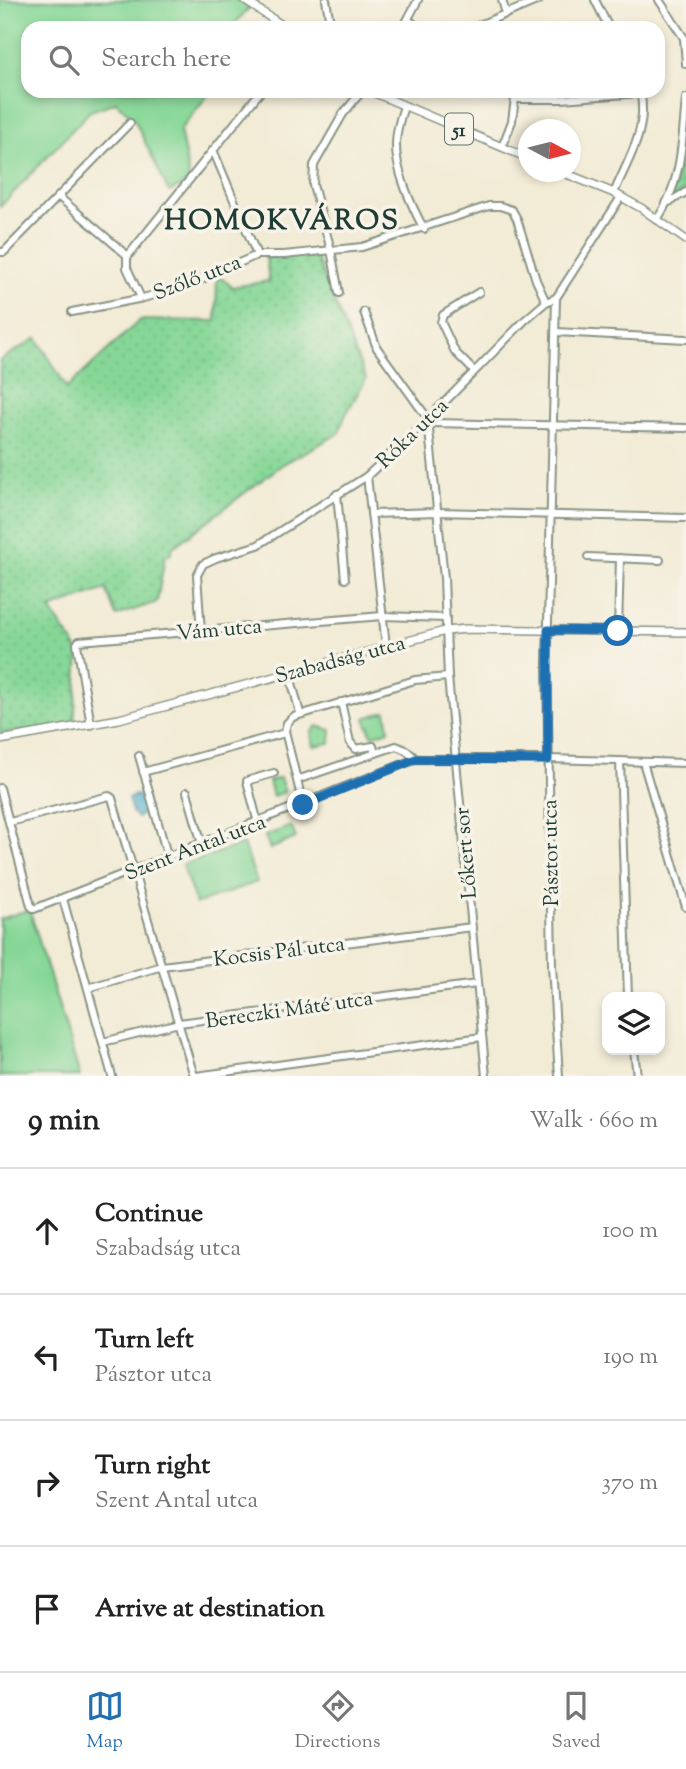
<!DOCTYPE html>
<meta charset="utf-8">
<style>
:root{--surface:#fff;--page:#f2f2f2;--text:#222;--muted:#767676;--line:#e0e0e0;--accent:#1f6fb2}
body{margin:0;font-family:"Sorts Mill Goudy",serif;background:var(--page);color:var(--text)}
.controls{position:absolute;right:21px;bottom:21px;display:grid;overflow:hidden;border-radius:14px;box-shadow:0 4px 10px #0003}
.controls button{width:63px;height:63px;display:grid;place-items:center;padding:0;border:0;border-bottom:2px solid var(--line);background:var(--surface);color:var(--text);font:35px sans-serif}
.compass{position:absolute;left:518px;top:119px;width:63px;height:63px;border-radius:50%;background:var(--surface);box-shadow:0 4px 10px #0003;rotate:97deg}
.stop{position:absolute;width:21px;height:21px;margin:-16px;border:5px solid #1f6fb2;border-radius:50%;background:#fff}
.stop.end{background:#1f6fb2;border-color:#fff;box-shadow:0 2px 7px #0008}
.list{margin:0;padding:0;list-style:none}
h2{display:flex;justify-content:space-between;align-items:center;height:91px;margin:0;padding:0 28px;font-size:30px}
h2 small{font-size:23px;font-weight:400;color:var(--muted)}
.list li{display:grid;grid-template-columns:46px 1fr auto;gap:21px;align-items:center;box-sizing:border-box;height:126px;padding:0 28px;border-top:2px solid var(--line)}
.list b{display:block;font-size:26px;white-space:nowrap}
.list p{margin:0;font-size:23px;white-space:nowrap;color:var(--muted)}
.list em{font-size:23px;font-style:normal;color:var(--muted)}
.icon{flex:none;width:38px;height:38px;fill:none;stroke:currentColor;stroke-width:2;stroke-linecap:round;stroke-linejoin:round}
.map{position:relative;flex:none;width:686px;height:1076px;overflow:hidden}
.search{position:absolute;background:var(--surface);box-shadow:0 4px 10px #0003;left:21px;right:21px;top:21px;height:77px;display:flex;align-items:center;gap:18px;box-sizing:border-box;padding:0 24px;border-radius:21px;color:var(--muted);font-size:26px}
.sheet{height:595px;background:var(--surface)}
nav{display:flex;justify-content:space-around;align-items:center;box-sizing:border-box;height:98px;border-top:2px solid var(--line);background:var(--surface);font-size:19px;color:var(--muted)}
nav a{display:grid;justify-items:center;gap:4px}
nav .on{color:var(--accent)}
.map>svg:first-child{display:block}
.grass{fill:url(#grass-dots);stroke:#528a66;stroke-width:2}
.park{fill:url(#park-tufts);stroke:#528a66;stroke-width:2}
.garden{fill:#86d797;stroke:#528a66;stroke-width:2}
.water{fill:#4aaac9;stroke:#34747e;stroke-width:2}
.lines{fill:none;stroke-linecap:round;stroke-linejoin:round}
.minor-casing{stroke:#889484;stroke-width:10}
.major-casing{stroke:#889484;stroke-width:10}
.minor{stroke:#fff;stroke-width:6}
.major{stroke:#fff;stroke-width:7}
.route{stroke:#1f6fb2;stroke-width:9}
.labels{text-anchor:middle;stroke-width:7;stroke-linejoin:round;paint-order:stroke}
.shield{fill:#f7f3e8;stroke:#60746a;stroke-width:2}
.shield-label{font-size:19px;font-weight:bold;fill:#1f3d34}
.street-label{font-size:21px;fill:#1f3d34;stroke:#f7f3e8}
.district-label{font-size:28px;font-weight:bold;letter-spacing:2px;fill:#1f3d34;stroke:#f7f3e8}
</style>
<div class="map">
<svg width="686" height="1076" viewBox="0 0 686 1076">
<defs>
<pattern id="grass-dots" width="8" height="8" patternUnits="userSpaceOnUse" patternTransform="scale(1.75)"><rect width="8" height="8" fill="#86d797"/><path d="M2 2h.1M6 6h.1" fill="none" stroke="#73b983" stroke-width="1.8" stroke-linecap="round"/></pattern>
<pattern id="park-tufts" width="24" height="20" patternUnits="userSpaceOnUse" patternTransform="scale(1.75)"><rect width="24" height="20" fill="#86d797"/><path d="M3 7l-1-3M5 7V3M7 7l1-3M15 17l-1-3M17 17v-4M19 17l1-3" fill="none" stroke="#73b983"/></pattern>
</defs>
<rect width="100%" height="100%" fill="#f7f3e8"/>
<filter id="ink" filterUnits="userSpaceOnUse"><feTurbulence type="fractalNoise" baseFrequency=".0143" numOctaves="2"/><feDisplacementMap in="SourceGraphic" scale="14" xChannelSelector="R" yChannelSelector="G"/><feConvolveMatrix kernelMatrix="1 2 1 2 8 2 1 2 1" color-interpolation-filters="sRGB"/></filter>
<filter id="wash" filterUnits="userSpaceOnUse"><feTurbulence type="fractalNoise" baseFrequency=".00686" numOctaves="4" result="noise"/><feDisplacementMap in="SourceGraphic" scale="28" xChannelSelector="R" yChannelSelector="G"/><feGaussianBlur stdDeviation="1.57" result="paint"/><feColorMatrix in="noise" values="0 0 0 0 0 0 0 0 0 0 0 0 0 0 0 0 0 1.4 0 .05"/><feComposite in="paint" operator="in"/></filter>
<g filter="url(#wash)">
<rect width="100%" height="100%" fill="#f2ebd5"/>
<!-- grass -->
<polygon class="grass" points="313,250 366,379 346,414 338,434 283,464 172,548 171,554 165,556 157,602 116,616 106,589 50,609 79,652 74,727 0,733 0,360 37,338 67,388 140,320 216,321 217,274 232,287 269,281 266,258"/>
<!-- park -->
<g class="park">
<polygon points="682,150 686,150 686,190 671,199"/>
<polygon points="386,711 389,730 372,736 365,718"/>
<polygon points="317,726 331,730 330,743 314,746 311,733"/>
<polygon points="280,778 285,792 273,796 269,781"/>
</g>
<!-- garden -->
<g class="garden">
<polygon points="0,0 256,0 231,28 28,28 28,91 211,91 180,130 190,182 169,192 134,119 116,102 90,111 0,207"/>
<polygon points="291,826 296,838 270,849 265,836"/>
<polygon points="243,844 257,882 196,904 182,865"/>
<polygon points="28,910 30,911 80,1076 0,1076 0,919"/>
</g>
<!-- water -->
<polygon class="water" points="135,795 146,797 145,804 149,808 137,818 132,812 128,799"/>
</g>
<g filter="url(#ink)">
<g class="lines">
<!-- minor casing -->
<g class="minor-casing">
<g id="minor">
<polyline points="326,0 331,28"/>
<polyline points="502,0 506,14"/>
<polyline points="595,0 609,28"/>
<polyline points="659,0 686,41"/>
<polyline points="408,20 420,28"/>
<polyline points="403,28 418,0"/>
<polyline points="472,28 539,0"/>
<polyline points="684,38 686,64"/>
<polyline points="516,99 561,99 640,93"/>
<path d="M404,106C400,118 396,132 396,144C395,170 412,207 424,229"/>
<polyline points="502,147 512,121 516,91"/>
<polyline points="213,150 257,255"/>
<path d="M614,193C628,159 649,129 640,91"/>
<polyline points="59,197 128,256"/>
<polyline points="669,202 686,192"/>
<path d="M657,220C682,182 682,142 686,98"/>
<polyline points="0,252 4,252 130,123"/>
<polyline points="339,293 331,250 313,185 314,165 343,114 362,91"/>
<polyline points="141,298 127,268 127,257 261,91"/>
<polyline points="556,298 547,663 552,966 559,1076"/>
<polyline points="72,312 143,298 189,285 257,255 284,255 362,247 489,206 500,206 512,210 517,219 536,280 546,302"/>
<polyline points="364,312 377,348 431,423 429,430 444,578 448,677 486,1076"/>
<polyline points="556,332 686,339"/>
<polyline points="474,371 455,352 441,322 443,315 479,292"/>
<polyline points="431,423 686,428"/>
<polyline points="367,476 386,646"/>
<polyline points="337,494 345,579"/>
<polyline points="371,514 438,512 686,518"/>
<polyline points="588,557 660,560"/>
<polyline points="618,631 620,558"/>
<polyline points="201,632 197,575 203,564 216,558 258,545 367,476 428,419 525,320 546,302 556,298 621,197"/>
<polyline points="289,672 300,713"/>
<polyline points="341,702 350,742 356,749 373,746 375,753"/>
<polyline points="91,725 77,644 79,641 382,616 446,618"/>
<polyline points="139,756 168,858"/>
<polyline points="620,761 628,997"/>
<polyline points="643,762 686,907"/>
<polyline points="143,772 285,733"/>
<polyline points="297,780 396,746 406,750 416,759"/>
<polyline points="0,788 31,906 34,909 416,759 548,759 686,763"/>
<polyline points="187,792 202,844"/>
<polyline points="303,805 285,731 287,723 293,717 415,680 448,677"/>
<polyline points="10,822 109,796 112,798 194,1076"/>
<polyline points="258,823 247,781 274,773"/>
<polyline points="63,899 112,1076"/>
<polyline points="88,988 162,966 472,927"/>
<polyline points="103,1042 179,1023 477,984"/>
<polyline points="634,1050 637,1076"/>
<polyline points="196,1076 482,1037"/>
</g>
</g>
<!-- major casing -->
<g class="major-casing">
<g id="major">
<polyline points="244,0 286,28"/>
<polyline points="370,91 528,158"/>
<polyline points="562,172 614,193 641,208 686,240"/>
<polyline points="0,740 119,719 445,631 467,629 686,632"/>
</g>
</g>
<!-- minor -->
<use href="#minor" class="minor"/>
<!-- major -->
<use href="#major" class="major"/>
</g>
</g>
<g class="lines" filter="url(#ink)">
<!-- route -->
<polyline class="route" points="303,805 416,759 548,760 548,630 618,631"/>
</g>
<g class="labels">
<!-- shield labels -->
<rect class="shield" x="445" y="113.5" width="28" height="31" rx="5"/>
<g class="shield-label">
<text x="459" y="136">51</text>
</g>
<!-- street labels -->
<g class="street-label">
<text transform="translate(197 277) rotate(-21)" y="7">Szőlő utca</text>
<text transform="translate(412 433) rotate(-44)" y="7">Róka utca</text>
<text transform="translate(219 629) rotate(-5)" y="7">Vám utca</text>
<text transform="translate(340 659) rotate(-15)" y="7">Szabadság utca</text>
<text transform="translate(195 847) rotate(-21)" y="7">Szent Antal utca</text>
<text transform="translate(465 853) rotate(-95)" y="7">Lőkert sor</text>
<text transform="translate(550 853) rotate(-91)" y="7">Pásztor utca</text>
<text transform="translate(279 951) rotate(-7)" y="7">Kocsis Pál utca</text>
<text transform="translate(289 1009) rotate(-8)" y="7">Bereczki Máté utca</text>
</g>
<!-- district labels -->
<g class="district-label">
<text x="282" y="229">HOMOKVÁROS</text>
</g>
</g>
</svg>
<div class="controls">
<button><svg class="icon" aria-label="layers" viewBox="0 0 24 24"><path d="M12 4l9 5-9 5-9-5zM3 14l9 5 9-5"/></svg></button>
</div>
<svg class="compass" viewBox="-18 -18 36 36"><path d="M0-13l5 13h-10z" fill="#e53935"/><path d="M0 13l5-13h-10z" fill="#767676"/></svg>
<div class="stop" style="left:618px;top:631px"></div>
<div class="stop end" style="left:303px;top:805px"></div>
<div class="search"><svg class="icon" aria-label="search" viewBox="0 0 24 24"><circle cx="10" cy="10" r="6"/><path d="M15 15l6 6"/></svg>Search here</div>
</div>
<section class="sheet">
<h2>9 min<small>Walk · 660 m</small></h2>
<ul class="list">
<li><svg class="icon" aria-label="ahead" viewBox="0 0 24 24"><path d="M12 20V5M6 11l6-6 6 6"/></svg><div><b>Continue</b><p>Szabadság utca</p></div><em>100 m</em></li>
<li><svg class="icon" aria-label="left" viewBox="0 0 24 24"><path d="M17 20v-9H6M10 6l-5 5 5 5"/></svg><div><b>Turn left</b><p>Pásztor utca</p></div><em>190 m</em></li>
<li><svg class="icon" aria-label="right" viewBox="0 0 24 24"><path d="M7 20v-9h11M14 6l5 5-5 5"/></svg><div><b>Turn right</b><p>Szent Antal utca</p></div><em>370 m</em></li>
<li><svg class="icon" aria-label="arrive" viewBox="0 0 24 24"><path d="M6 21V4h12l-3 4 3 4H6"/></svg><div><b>Arrive at destination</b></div></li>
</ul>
</section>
<nav>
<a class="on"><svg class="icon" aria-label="map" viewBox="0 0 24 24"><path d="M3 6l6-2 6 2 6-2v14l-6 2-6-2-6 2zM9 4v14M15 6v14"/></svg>Map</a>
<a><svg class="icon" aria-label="directions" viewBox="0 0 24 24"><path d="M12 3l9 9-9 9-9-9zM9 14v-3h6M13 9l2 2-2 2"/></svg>Directions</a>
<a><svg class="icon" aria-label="saved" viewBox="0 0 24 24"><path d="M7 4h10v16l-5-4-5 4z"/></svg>Saved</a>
</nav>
